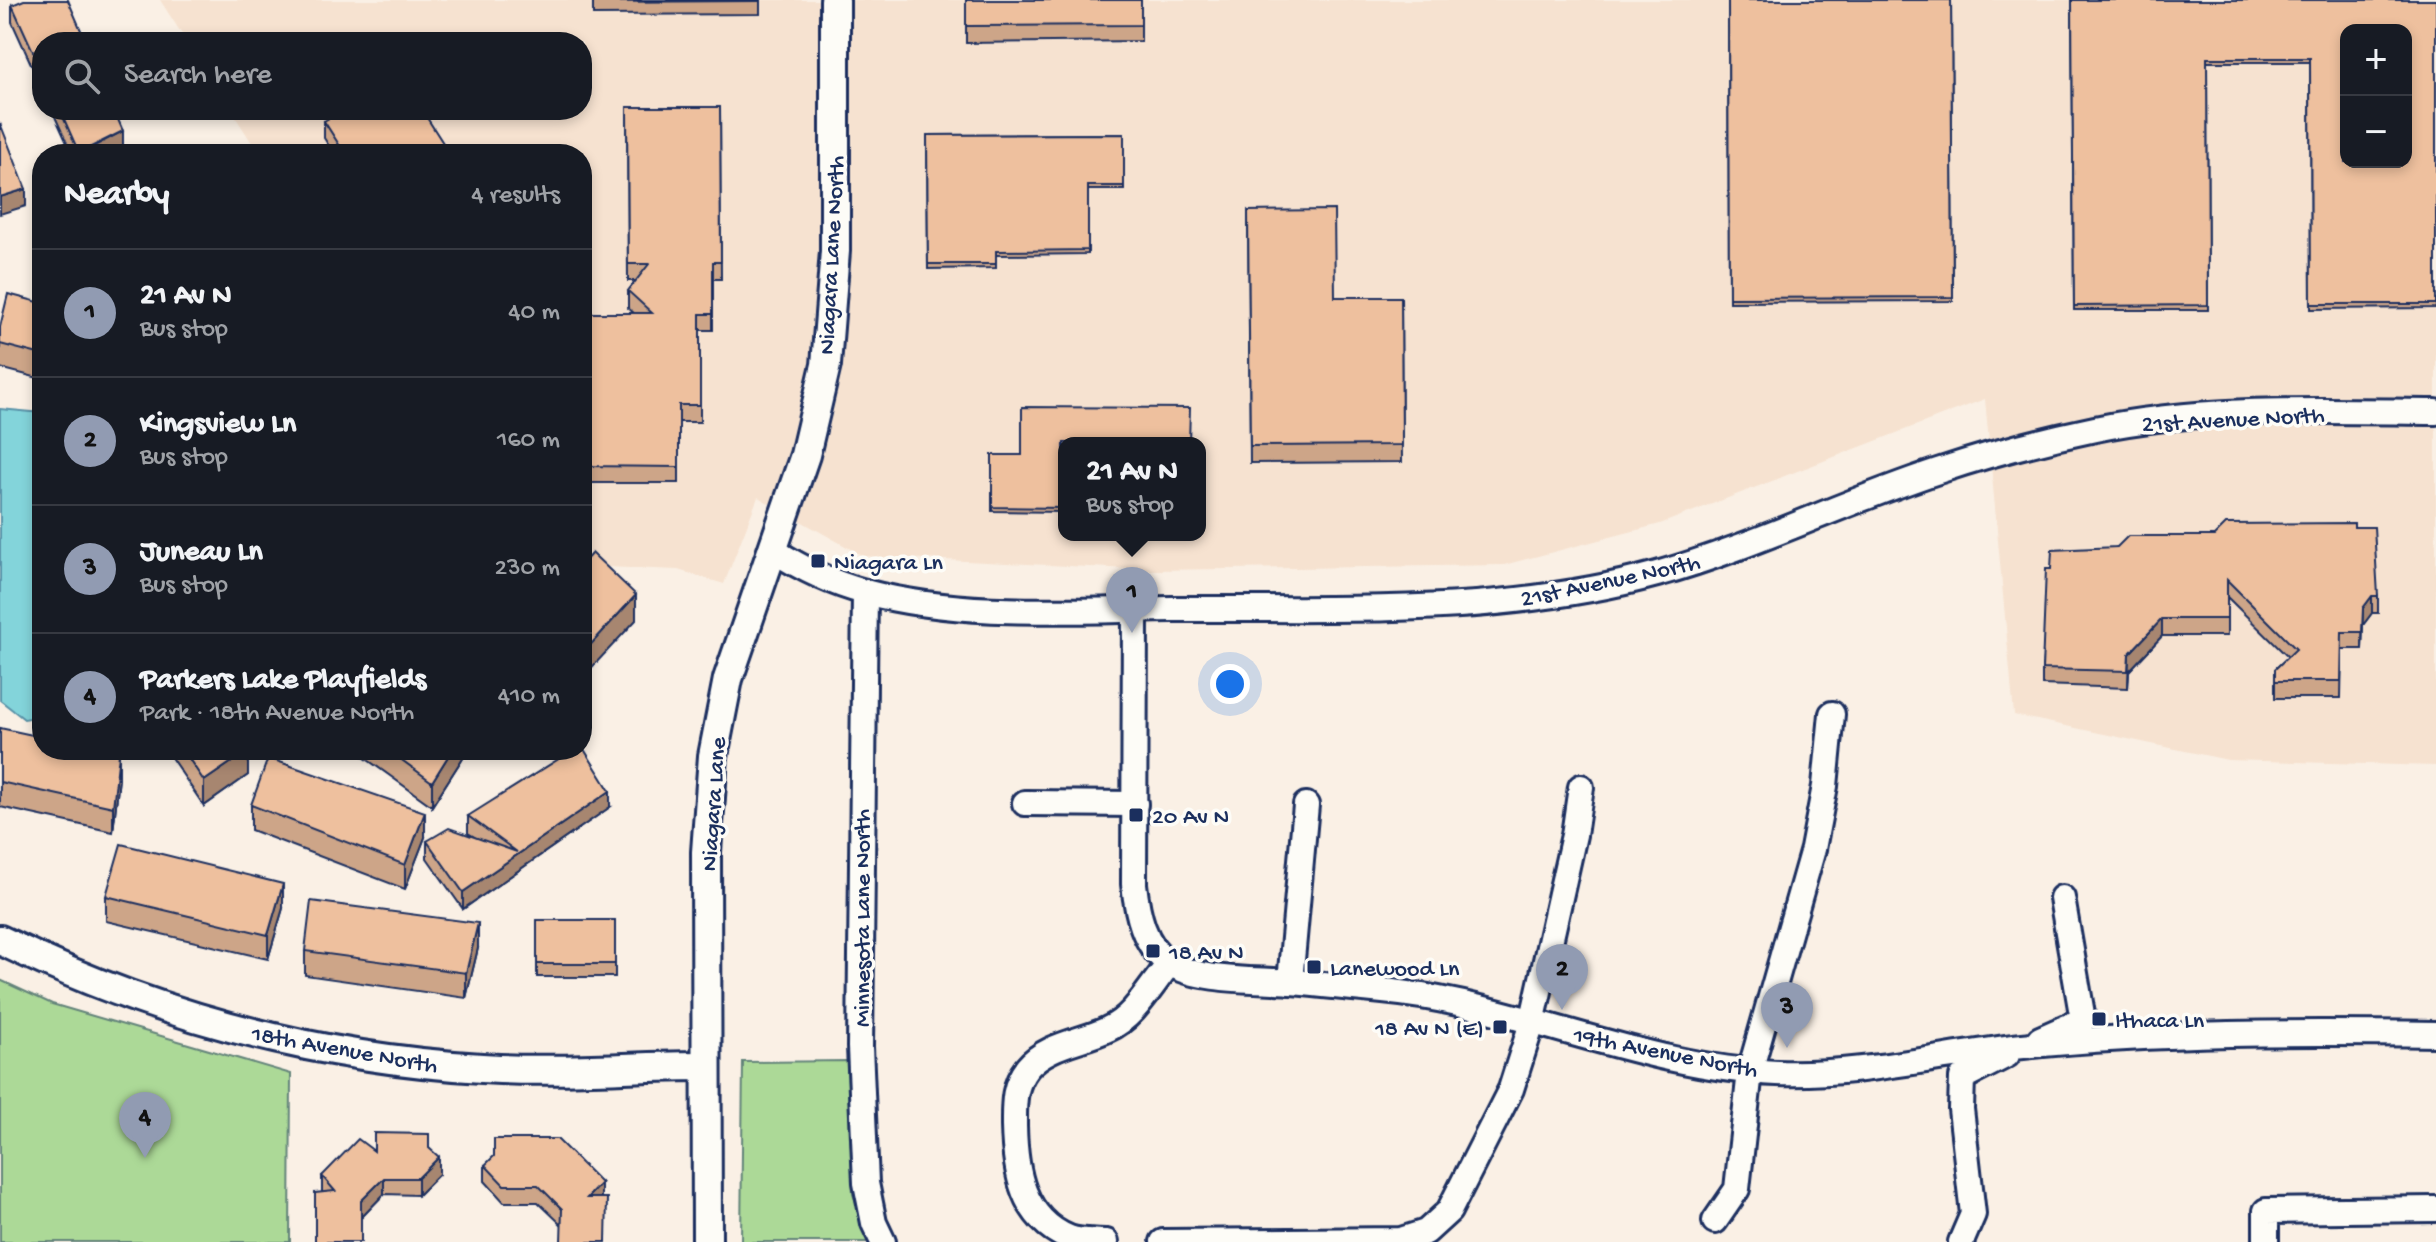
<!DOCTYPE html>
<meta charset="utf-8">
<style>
:root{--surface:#171b24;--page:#242831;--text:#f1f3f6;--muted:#9ea1a6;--line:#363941;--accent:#919bb2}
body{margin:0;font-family:"Gochi Hand",sans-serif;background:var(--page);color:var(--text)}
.controls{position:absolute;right:24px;top:24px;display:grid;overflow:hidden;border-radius:16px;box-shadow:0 4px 12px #0003}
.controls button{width:72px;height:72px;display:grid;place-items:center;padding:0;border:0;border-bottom:2px solid var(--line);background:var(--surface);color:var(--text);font:40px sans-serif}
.you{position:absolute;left:1230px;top:684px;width:28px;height:28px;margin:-20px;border:6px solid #fff;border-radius:50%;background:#1a73e8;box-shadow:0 0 0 12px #1a73e833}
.badge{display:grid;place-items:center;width:52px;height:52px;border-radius:50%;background:var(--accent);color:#111;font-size:26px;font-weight:700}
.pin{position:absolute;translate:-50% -66px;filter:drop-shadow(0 2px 4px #0008)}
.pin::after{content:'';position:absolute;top:42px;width:28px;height:24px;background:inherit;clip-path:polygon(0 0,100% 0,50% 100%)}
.popup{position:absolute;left:1058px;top:437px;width:148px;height:104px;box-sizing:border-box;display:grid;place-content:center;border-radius:16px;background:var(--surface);filter:drop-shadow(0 2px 6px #0005);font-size:26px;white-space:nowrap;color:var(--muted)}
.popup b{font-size:30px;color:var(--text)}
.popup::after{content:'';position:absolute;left:50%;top:100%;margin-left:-16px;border:16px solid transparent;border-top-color:var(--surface)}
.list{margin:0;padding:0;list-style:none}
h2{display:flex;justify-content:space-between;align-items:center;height:104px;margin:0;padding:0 32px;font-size:34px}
h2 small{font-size:26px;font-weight:400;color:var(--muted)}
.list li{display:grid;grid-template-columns:52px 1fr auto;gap:24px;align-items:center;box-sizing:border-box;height:128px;padding:0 32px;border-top:2px solid var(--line)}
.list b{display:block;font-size:30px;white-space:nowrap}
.list p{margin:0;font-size:26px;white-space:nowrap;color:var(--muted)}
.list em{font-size:26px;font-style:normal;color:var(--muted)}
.icon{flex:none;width:44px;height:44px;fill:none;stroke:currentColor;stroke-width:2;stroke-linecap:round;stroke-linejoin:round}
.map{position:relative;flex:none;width:2436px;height:1242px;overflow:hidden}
.search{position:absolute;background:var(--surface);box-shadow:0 4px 12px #0003;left:32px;top:32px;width:560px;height:88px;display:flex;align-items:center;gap:20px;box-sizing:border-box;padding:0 28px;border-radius:32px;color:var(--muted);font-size:30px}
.panel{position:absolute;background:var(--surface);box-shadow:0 4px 12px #0003;left:32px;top:144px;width:560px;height:616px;border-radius:32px}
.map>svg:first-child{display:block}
.built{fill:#f6e2d0;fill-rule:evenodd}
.green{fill:#acd997;stroke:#64847a;stroke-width:2}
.water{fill:#83d4da;stroke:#5992a8;stroke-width:2}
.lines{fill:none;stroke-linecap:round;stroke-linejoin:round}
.minor-casing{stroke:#1b2f5e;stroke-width:30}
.tertiary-casing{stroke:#1b2f5e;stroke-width:34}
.minor{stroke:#fdfcf7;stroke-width:24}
.tertiary{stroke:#fdfcf7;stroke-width:28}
.wall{fill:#cda588;stroke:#1b2f5e;stroke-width:2}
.shaded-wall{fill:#a7866f;stroke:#1b2f5e;stroke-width:2}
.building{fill:#eec09e;stroke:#1b2f5e;stroke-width:2;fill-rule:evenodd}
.poi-dot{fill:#1b2f5e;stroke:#fdfcf7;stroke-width:3}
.labels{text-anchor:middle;stroke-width:7;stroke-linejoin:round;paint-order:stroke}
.street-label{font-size:24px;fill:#1b2f5e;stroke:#fdfcf7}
.poi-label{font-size:24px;fill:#1b2f5e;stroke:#fdfcf7;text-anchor:start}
</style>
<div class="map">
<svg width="2436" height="1242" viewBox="0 0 2436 1242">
<rect width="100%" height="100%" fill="#faf0e5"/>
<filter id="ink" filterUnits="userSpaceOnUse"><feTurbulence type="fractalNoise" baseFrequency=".0125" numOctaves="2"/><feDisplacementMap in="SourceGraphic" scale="16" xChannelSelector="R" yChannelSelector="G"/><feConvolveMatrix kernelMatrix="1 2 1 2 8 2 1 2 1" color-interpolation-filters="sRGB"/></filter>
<g filter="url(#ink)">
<!-- built -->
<path class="built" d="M160,0H2436V766L2228,760L2014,715L1985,399L1660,524L1504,565L1152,570L863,556L758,497L724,584L678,570L582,566V154H259L231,110H582V42H187ZM2346,30H2406V162H2346ZM1064,443H1200V535H1064Z"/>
<!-- green -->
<g class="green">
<polygon points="0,980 52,1004 291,1074 290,1242 0,1242"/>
<polygon points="847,1061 853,1194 870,1242 741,1242 743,1062"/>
</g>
<!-- water -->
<polygon class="water" points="0,409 42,413 42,716 24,719 0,700"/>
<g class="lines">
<!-- minor casing -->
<g class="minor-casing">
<g id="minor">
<path d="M773,550C802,569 831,583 865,592C963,618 1073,610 1172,609C1334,608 1500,617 1657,574C1754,547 1843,502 1938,471C1989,454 2042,440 2095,429C2206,406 2323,411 2436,412"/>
<polyline points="865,592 860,1047 866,1183 874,1223 883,1242"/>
<path d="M1135,609L1134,884C1137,911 1143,946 1169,963C1200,982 1256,979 1291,982C1327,985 1364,989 1401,993C1527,1009 1648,1068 1777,1073C1859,1076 1942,1055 2023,1046C2161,1032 2298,1032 2436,1034"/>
<polyline points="1025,803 1135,804"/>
<polyline points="1290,982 1306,805"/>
<polyline points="2040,1039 2083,1020 2062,898"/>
<polyline points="1715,1221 1737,1189 1750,1071 1813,849 1825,786 1832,714"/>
<path d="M1106,1242C1095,1241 1079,1242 1069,1238C1022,1218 1015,1171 1014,1126C1014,1104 1013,1086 1027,1068C1047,1044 1081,1042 1108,1029C1135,1017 1151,985 1170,963"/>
<polyline points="1163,1242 1401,1240 1426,1232 1449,1211 1511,1089 1532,1023 1574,835 1581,787"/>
<polyline points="1961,1242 1973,1214 1961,1109 1962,1078 2007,1055"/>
<polyline points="2266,1242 2266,1211 2436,1209"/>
</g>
</g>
<!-- tertiary casing -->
<g class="tertiary-casing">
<g id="tertiary">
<path d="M0,940C151,1014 314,1058 482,1068C556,1073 632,1066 706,1066"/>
<polyline points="707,1242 706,852 713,756 728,679 805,455 826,365 835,251 835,0"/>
</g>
</g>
<!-- minor -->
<use href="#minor" class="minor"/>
<!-- tertiary -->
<use href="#tertiary" class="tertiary"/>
</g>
<!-- wall -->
<g class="wall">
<polygon points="593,0 760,0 760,14 593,15"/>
<polygon points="966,0 1141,0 1141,41 966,43"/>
<polygon points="1728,0 1951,0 1953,301 1729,302"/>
<polygon points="2072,0 2436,0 2436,308 2311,309 2310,62 2207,62 2208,310 2074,310"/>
<polygon points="12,5 42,42 42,88 12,22"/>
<polygon points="627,107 720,107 721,279 713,279 713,330 700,330 700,422 679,422 679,483 582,483 582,313 634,313 628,308 628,291 636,281 628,281"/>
<polygon points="52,110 114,110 123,148 111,154 72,154"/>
<polygon points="324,121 450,154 334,154 324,138"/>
<polygon points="1124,134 1124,190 1088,190 1088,254 996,255 996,268 928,269 927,135"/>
<polygon points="1248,211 1335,297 1401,297 1402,462 1250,463"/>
<polygon points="42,303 42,379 0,368 0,327"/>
<polygon points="1064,443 1064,512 992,511 992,455 1022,455"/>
<polygon points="2354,527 2378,596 2378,613 2372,613 2363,625 2362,649 2342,649 2341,698 2275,698 2275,669 2288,657 2227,597 2227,636 2162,636 2129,671 2128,688 2042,685 2042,669 2051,569 2117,547 2214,536"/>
<polygon points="0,728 119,778 113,832 0,807"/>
<polygon points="166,750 248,750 248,775 204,806"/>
<polygon points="354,750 464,750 464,756 432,806"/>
<polygon points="251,805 425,837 405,889 251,830"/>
<polygon points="610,807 463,909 427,858 427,841 473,836 468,833 468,816"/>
<polygon points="106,896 283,908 268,959 106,921"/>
<rect x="537" y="920" width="78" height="57"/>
<polygon points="478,948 466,998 305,975 305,951"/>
<polygon points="429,1148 439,1174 418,1195 384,1194 361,1218 322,1192 322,1176 374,1151"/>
<polygon points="485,1165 601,1183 562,1225 538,1202 504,1202 485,1181"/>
</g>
<!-- shaded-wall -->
<g class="shaded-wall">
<polygon points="123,131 123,148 111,154 79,154"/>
<polygon points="26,189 26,206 0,214 0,197"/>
<polygon points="636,595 636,620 582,678 582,654"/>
<polygon points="2372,596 2372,613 2363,625 2362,649 2363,608"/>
<polygon points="2162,619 2162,636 2129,671 2128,688 2129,654"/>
<polygon points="452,750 464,750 464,756 432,806 432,782"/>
<polygon points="248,751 248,775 204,806 204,781"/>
<polygon points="119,754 119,778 113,832 113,807"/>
<polygon points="610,791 610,807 463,909 463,892"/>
<polygon points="425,812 425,837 405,889 405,865"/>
<polygon points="283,884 283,908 268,959 268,935"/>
<polygon points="478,923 478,948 466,998 466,973"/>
<polygon points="439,1157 439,1174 418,1195 418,1178"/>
<polygon points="384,1178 384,1194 361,1218 361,1201"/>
<polygon points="601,1183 601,1199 587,1198"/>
</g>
<!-- building -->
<g class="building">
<polygon points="24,0 68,0 86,42 42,42 42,71 12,5"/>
<polygon points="593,0 760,0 760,1 593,2"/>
<polygon points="966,0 1141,0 1141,25 966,26"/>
<polygon points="1728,0 1951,0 1953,297 1729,298"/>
<path d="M2072,0H2436V304H2311L2310,58H2207L2208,305L2074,306ZM2346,30H2406V162H2346Z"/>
<polygon points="627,107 720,107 721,262 713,262 713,314 700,314 700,405 679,405 679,467 582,466 582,313 652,313 628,291 649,264 628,264"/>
<polygon points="60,110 114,110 123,131 79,153"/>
<polygon points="343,110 422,110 450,154 345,154 324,121"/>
<polygon points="0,123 26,189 0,197"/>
<polygon points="1124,134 1124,186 1088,186 1088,250 996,251 996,264 928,264 927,135"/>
<polygon points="1334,210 1335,297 1401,297 1402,445 1250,446 1248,211"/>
<polygon points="8,294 42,303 42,355 0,344 0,327"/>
<polygon points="1022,407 1190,408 1189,443 1064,443 1064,508 992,507 992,455 1022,455"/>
<polygon points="2354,523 2354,527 2374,527 2378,596 2372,596 2363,608 2362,632 2342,632 2341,681 2275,681 2275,669 2296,649 2227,580 2227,619 2162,619 2129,654 2128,671 2042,669 2046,569 2051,569 2052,550 2117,547 2128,536 2214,536 2226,524"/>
<polygon points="592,553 636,595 582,654 582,564"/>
<polygon points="0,728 42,737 42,750 101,750 119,754 113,807 0,782"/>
<polygon points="582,746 610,791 463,892 427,841 449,828 517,852 468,816 573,750 582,750"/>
<polygon points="183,750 248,750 248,751 204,781"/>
<polygon points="388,750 452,750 432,782"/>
<polygon points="268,758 425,812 405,865 251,805"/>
<polygon points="121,844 283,884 268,935 106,896"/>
<polygon points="311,901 478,923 466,973 305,951"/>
<rect x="537" y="920" width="78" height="44"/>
<polygon points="374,1133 429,1134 429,1148 439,1157 418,1178 384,1178 361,1201 361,1242 315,1242 315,1193 335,1191 322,1176 358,1139 374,1151"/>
<polygon points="494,1139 557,1139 601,1183 587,1198 607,1198 606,1242 561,1242 562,1209 538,1185 504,1185 485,1165 494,1156"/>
</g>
</g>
<!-- markers -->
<g class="poi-dot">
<rect x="810" y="553" width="16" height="16" rx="4"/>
<rect x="1128" y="807" width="16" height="16" rx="4"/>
<rect x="1145" y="943" width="16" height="16" rx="4"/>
<rect x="1306" y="959" width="16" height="16" rx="4"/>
<rect x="2091" y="1011" width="16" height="16" rx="4"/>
<rect x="1492" y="1019" width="16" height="16" rx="4"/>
</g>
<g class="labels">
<!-- street labels -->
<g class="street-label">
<text transform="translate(830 255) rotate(-87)" y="8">Niagara Lane North</text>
<text transform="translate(2233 418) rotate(-3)" y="8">21st Avenue North</text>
<text transform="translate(1610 579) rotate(-12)" y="8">21st Avenue North</text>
<text transform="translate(712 804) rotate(-86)" y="8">Niagara Lane</text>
<text transform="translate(861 918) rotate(-90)" y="8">Minnesota Lane North</text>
<text transform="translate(345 1048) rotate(10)" y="8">18th Avenue North</text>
<text transform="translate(1666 1051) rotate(11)" y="8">19th Avenue North</text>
</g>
<!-- poi labels -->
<g class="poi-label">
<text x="834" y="569">Niagara Ln</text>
<text x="1152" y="823">20 Av N</text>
<text x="1169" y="959">18 Av N</text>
<text x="1330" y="975">Lanewood Ln</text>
<text x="2115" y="1027">Ithaca Ln</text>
<text x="1484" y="1035" text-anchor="end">18 Av N (E)</text>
</g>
</g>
</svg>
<div class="controls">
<button>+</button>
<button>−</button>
</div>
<div class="you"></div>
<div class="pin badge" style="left:1132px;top:633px">1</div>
<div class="popup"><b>21 Av N</b>Bus stop</div>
<div class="pin badge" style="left:1562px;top:1010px">2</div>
<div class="pin badge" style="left:1787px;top:1048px">3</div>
<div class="pin badge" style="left:145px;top:1158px">4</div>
<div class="search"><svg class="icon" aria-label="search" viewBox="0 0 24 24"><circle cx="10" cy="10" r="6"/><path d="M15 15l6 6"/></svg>Search here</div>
<section class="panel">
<h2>Nearby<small>4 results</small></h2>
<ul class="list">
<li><span class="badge">1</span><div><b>21 Av N</b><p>Bus stop</p></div><em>40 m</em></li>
<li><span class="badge">2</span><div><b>Kingsview Ln</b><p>Bus stop</p></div><em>160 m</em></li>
<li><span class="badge">3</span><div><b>Juneau Ln</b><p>Bus stop</p></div><em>230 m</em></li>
<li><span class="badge">4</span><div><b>Parkers Lake Playfields</b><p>Park · 18th Avenue North</p></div><em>410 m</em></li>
</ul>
</section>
</div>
